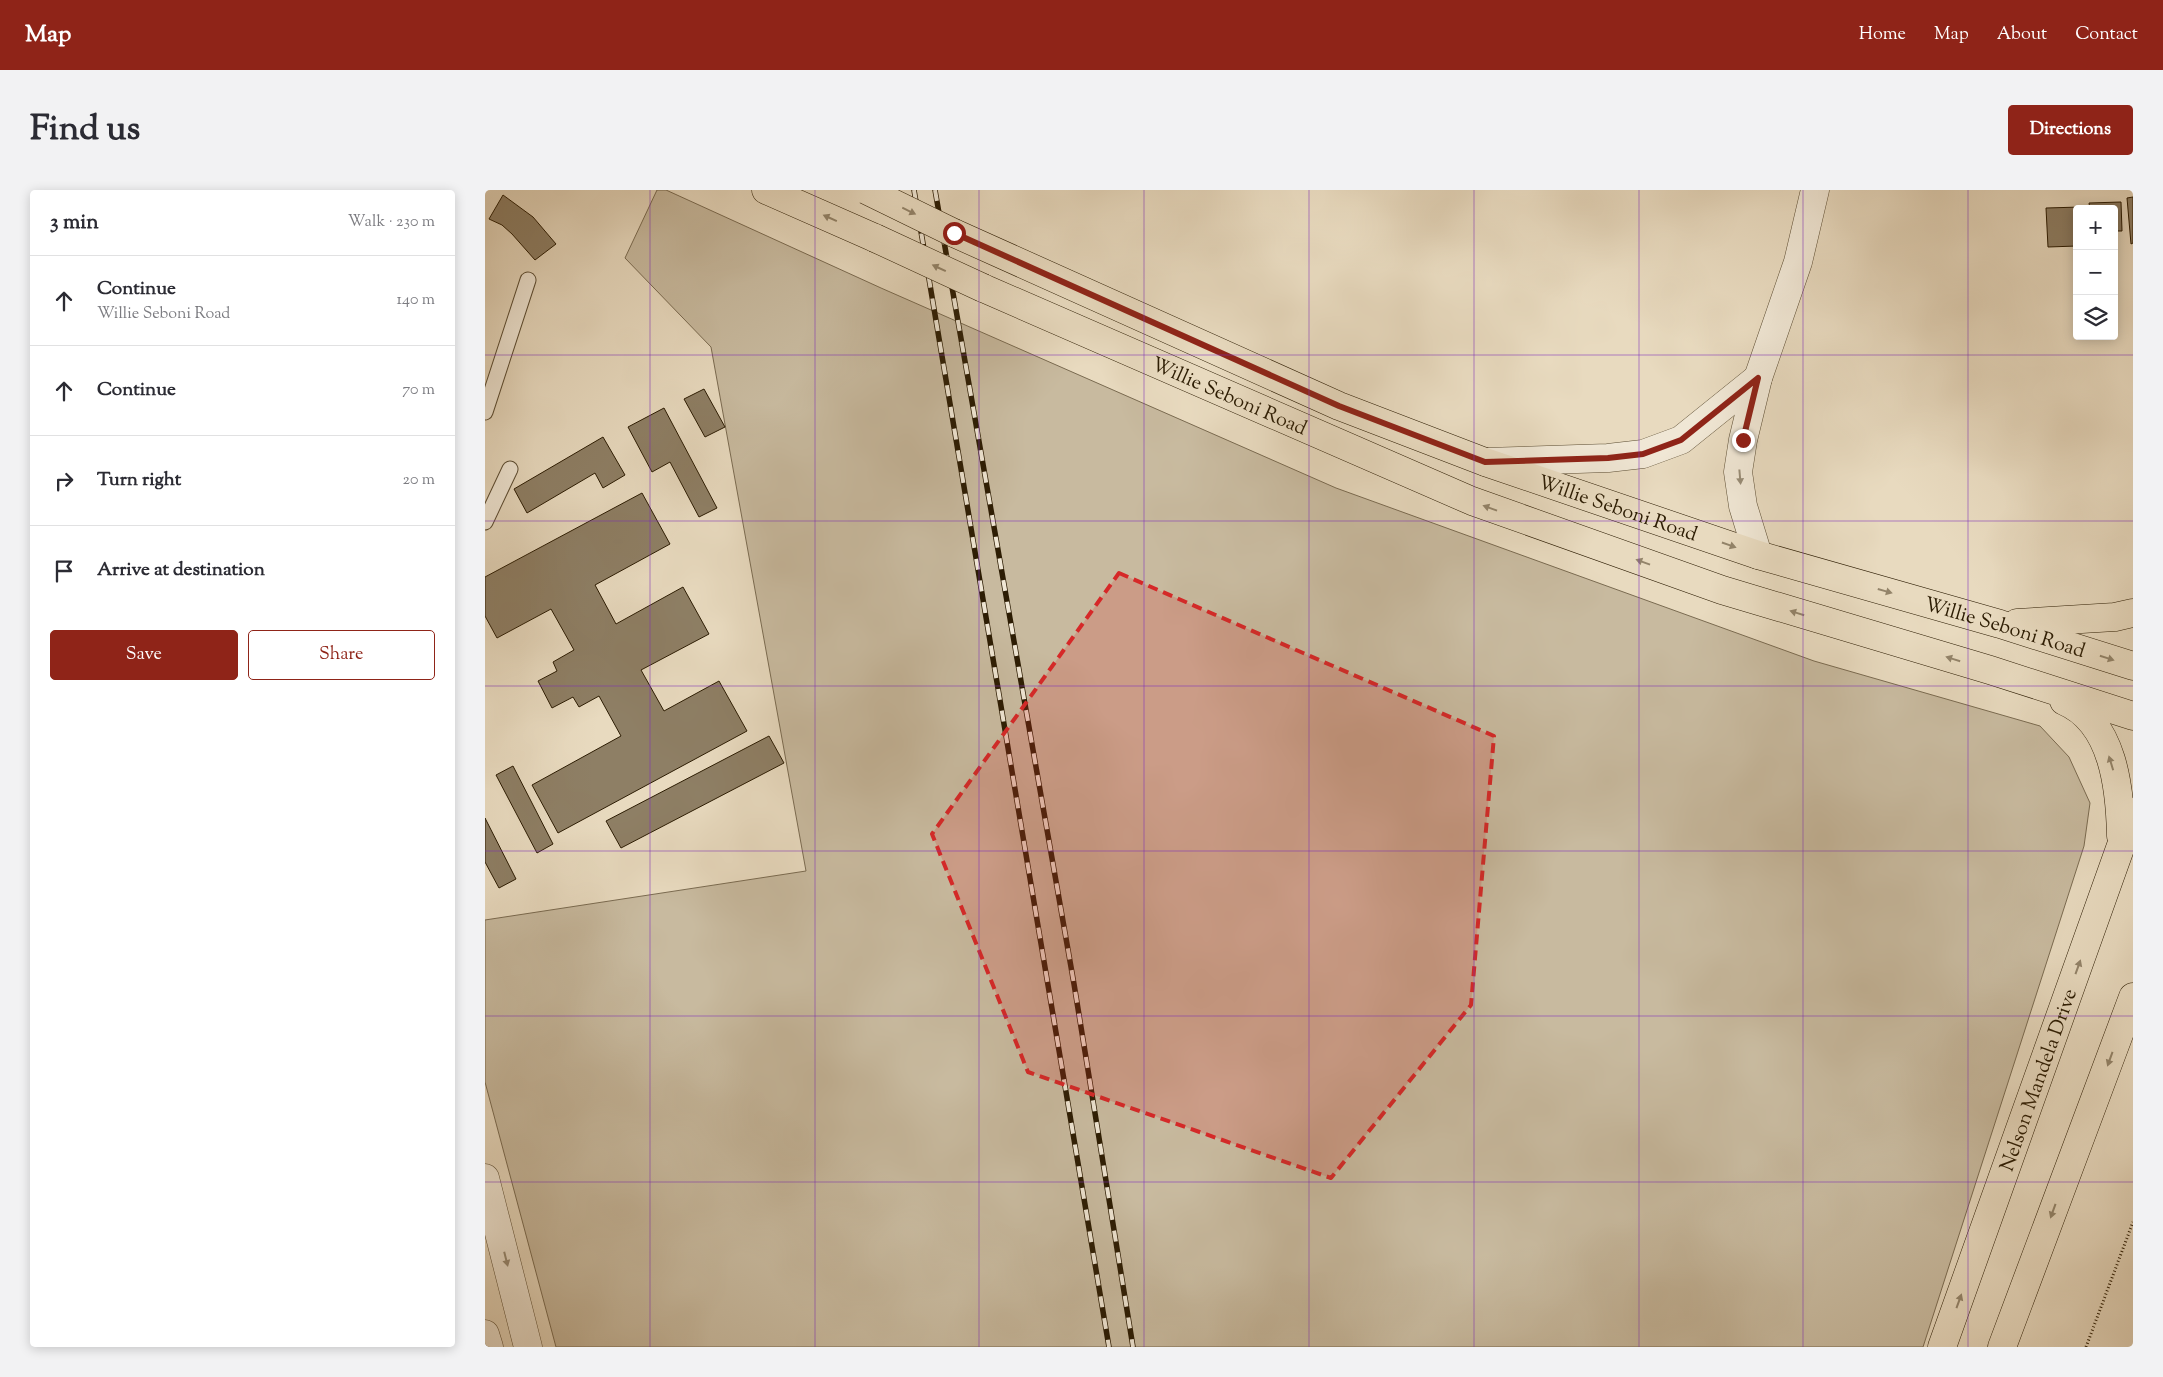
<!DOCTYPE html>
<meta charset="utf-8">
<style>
:root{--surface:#fff;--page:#f2f2f3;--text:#2b2b33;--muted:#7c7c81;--line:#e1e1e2;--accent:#8f2418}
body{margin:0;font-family:"Sorts Mill Goudy",serif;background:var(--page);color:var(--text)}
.controls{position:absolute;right:15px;top:15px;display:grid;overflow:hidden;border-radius:5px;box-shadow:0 2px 12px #0003}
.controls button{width:45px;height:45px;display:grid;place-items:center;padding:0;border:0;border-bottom:1px solid var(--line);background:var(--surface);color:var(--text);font:25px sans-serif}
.stop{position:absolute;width:15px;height:15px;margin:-11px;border:4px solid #8f2418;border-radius:50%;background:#fff}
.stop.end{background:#8f2418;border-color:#fff;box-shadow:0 1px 5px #0008}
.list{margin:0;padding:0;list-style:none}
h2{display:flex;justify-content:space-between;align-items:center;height:65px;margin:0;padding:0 20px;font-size:21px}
h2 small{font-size:16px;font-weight:400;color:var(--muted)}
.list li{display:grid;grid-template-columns:32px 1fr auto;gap:15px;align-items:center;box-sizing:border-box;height:90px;padding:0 20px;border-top:1px solid var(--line)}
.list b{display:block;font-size:19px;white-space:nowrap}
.list p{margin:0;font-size:16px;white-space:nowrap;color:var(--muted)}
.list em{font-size:16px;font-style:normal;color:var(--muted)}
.actions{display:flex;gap:10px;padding:15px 20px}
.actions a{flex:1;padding:11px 0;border:1px solid var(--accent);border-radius:5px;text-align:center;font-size:18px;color:var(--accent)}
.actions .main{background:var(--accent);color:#fff}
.icon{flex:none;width:28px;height:28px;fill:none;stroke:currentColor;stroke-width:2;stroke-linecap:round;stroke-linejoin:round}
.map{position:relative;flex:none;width:1648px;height:1157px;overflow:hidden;border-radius:5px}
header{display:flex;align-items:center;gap:30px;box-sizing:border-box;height:70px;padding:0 25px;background:var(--accent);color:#fff}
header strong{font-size:24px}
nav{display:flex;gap:28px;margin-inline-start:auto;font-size:18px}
.intro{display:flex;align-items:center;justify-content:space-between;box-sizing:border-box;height:120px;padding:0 30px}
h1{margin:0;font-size:35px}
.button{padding:12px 22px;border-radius:5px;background:var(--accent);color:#fff;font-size:18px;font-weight:700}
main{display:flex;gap:30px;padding:0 30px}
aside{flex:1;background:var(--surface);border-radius:5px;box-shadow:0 2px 12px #0003}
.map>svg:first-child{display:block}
.green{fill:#c8ba9f;stroke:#7a6b51}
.building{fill:#8e7f65;stroke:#2c1c03}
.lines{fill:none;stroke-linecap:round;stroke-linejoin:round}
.lane-casing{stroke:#5b4c32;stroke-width:17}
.street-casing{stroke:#5b4c32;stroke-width:29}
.primary-casing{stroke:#2c1c03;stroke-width:29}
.path{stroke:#2c1c03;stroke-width:3;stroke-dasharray:1 2.5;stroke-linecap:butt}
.lane{stroke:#f0e7d5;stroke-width:15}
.street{stroke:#f0e7d5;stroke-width:28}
.primary{stroke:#e8dabf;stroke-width:28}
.rail-casing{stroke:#2c1c03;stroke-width:5.5}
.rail{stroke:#f0e7d5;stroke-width:4;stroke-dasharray:11;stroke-linecap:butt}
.primary-bridge-casing{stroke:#2c1c03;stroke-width:29;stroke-linecap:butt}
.primary-bridge{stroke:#e8dabf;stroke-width:28}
.oneway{fill:#93846a}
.oneway2{fill:#988c76}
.route{stroke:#8f2418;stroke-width:6}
.marked{fill:#d62828;fill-opacity:0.2;stroke:#d62828;stroke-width:4;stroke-dasharray:10 6;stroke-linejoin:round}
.grid{fill:none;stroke:#7b2cbf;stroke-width:1;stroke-opacity:0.55}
.labels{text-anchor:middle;stroke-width:4;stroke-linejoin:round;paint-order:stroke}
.street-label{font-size:20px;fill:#2c1c03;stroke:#f0e7d5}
</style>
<header>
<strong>Map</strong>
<nav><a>Home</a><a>Map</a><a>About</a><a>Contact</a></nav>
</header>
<div class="intro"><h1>Find us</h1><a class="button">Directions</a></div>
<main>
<aside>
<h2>3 min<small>Walk · 230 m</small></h2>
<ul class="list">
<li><svg class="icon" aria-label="ahead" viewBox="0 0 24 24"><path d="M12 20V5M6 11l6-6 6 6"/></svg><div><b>Continue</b><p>Willie Seboni Road</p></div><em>140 m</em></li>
<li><svg class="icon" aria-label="ahead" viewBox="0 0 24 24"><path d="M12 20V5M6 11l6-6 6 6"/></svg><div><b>Continue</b></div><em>70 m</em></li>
<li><svg class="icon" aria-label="right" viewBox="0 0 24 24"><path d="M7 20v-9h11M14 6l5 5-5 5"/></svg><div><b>Turn right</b></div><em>20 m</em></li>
<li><svg class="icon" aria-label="arrive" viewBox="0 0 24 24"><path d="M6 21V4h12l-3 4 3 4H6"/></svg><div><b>Arrive at destination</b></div></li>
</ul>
<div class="actions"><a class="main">Save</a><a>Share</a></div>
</aside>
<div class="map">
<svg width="1648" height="1157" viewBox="0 0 1648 1157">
<rect width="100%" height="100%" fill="#e8dabf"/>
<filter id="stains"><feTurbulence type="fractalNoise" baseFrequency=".004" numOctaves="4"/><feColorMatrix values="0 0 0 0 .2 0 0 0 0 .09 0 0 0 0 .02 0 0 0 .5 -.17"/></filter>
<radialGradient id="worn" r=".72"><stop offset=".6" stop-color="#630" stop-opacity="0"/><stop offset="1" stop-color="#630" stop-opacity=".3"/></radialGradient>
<!-- green -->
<polygon class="green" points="172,0 181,0 396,98 851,298 1329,471 1555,536 1584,567 1605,613 1599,656 1438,1157 71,1157 0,892 0,730 321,681 226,157 140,68"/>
<!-- building -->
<g class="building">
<polygon points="18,5 48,27 71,54 50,70 27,44 17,35 4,29"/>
<polygon points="1648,7 1648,53 1646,54 1642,8"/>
<polygon points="1636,12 1637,41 1629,41 1629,19 1605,19 1604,13"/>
<polygon points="1596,17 1596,19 1592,19 1592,56 1563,57 1561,18"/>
<polygon points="219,199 240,237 220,247 199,209"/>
<polygon points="179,218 232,318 214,327 185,272 167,282 143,237"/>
<polygon points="118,247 140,285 118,298 110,283 42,323 29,299"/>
<polygon points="157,303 185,354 110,395 131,434 198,397 224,444 156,480 179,521 234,491 262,541 73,643 47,595 136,546 114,506 94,517 88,507 67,518 53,491 72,481 68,472 89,460 66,419 12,448 0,426 0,387"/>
<polygon points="284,546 299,573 136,658 121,631"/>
<polygon points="28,576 68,654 52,663 11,585"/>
<polygon points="0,628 31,689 14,698 0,672"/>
</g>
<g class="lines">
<!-- lane casing -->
<g class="lane-casing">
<g id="lane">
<polyline points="0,222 43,90"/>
<polyline points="0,332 25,279"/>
</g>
</g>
<!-- street casing -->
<g class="street-casing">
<g id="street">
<polyline points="1001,272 1123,268 1158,264 1196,250 1273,188"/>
<polyline points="1273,365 1258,316 1253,282 1258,250 1273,188 1313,72 1330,0"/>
<polyline points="0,988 43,1157"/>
<polyline points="0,1144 4,1157"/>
</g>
</g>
<!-- primary casing -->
<g class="primary-casing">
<g id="primary">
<polyline points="281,0 390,48"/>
<path id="s1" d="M469,43L854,216L1000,272L1273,365L1515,434L1648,476"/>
<path id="s2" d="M498,98L987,311L1237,400L1505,480L1648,526"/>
<polyline points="1532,433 1630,427 1648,423"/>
<path d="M1579,511C1629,532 1635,600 1636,646"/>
<path id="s3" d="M1457,1157L1648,622"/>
<polyline points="1517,1157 1648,807"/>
</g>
</g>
<!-- path -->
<polyline class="path" points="1601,1157 1648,1032"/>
<!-- lane -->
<use href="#lane" class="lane"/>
<!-- street -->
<use href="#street" class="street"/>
<!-- primary -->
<use href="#primary" class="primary"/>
<!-- rail casing -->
<g class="rail-casing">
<g id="rail">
<polyline points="429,0 624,1157"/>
<polyline points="450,0 589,794 648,1157"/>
</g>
</g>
<!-- rail -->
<use href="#rail" class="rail"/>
<!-- primary-bridge casing -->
<g class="primary-bridge-casing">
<g id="primary-bridge">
<polyline points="381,0 469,43"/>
<polyline points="390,48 498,98"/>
</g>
</g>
<!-- primary-bridge -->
<use href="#primary-bridge" class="primary-bridge"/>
</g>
<!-- one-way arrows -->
<defs><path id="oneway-solid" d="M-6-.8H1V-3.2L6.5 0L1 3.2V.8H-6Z" transform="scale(1.25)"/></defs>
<g class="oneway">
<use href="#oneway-solid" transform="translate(424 21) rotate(26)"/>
<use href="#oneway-solid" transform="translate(345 28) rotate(-156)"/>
<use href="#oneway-solid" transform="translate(454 78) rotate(-155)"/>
<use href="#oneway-solid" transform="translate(1005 318) rotate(-160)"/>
<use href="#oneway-solid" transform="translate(1244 355) rotate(19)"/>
<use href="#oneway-solid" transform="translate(1158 372) rotate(-160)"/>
<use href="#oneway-solid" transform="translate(1400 401) rotate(16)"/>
<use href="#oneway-solid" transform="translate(1312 423) rotate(-163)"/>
<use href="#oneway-solid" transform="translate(1622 468) rotate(18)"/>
<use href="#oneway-solid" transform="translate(1468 469) rotate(-163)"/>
<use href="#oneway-solid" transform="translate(1626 573) rotate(-107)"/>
<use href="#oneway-solid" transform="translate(1593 777) rotate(-70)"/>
<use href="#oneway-solid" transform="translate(1625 869) rotate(110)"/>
<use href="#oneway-solid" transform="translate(1568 1021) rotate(110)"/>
<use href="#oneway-solid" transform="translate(1474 1111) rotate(-70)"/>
</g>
<g class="oneway2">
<use href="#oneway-solid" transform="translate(1255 287) rotate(85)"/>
<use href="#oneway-solid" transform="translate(21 1069) rotate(76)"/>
</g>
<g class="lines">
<!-- route -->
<polyline class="route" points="469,43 854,216 1000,272 1123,268 1158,264 1196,250 1273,188 1258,250"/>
</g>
<!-- marked area -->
<path class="marked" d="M634,383L1009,546L986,815L846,988L543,882L447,644Z"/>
<!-- grid -->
<path class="grid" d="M165,0V1157M330,0V1157M494,0V1157M659,0V1157M824,0V1157M989,0V1157M1154,0V1157M1318,0V1157M1483,0V1157M0,165H1648M0,331H1648M0,496H1648M0,661H1648M0,826H1648M0,992H1648"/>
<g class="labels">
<!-- street labels -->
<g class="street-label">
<text dy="7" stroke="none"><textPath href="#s2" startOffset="269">Willie Seboni Road</textPath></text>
<text dy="7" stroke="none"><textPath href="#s1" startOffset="719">Willie Seboni Road</textPath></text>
<text dy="7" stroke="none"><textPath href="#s1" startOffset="1124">Willie Seboni Road</textPath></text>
<text dy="7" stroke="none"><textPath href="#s3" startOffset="284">Nelson Mandela Drive</textPath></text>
</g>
</g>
<rect width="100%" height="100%" filter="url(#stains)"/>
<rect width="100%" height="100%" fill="url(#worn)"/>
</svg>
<div class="controls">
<button>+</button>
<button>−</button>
<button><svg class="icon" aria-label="layers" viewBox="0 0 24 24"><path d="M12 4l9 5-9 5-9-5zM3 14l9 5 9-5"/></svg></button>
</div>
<div class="stop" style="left:469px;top:43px"></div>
<div class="stop end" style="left:1258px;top:250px"></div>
</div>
</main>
